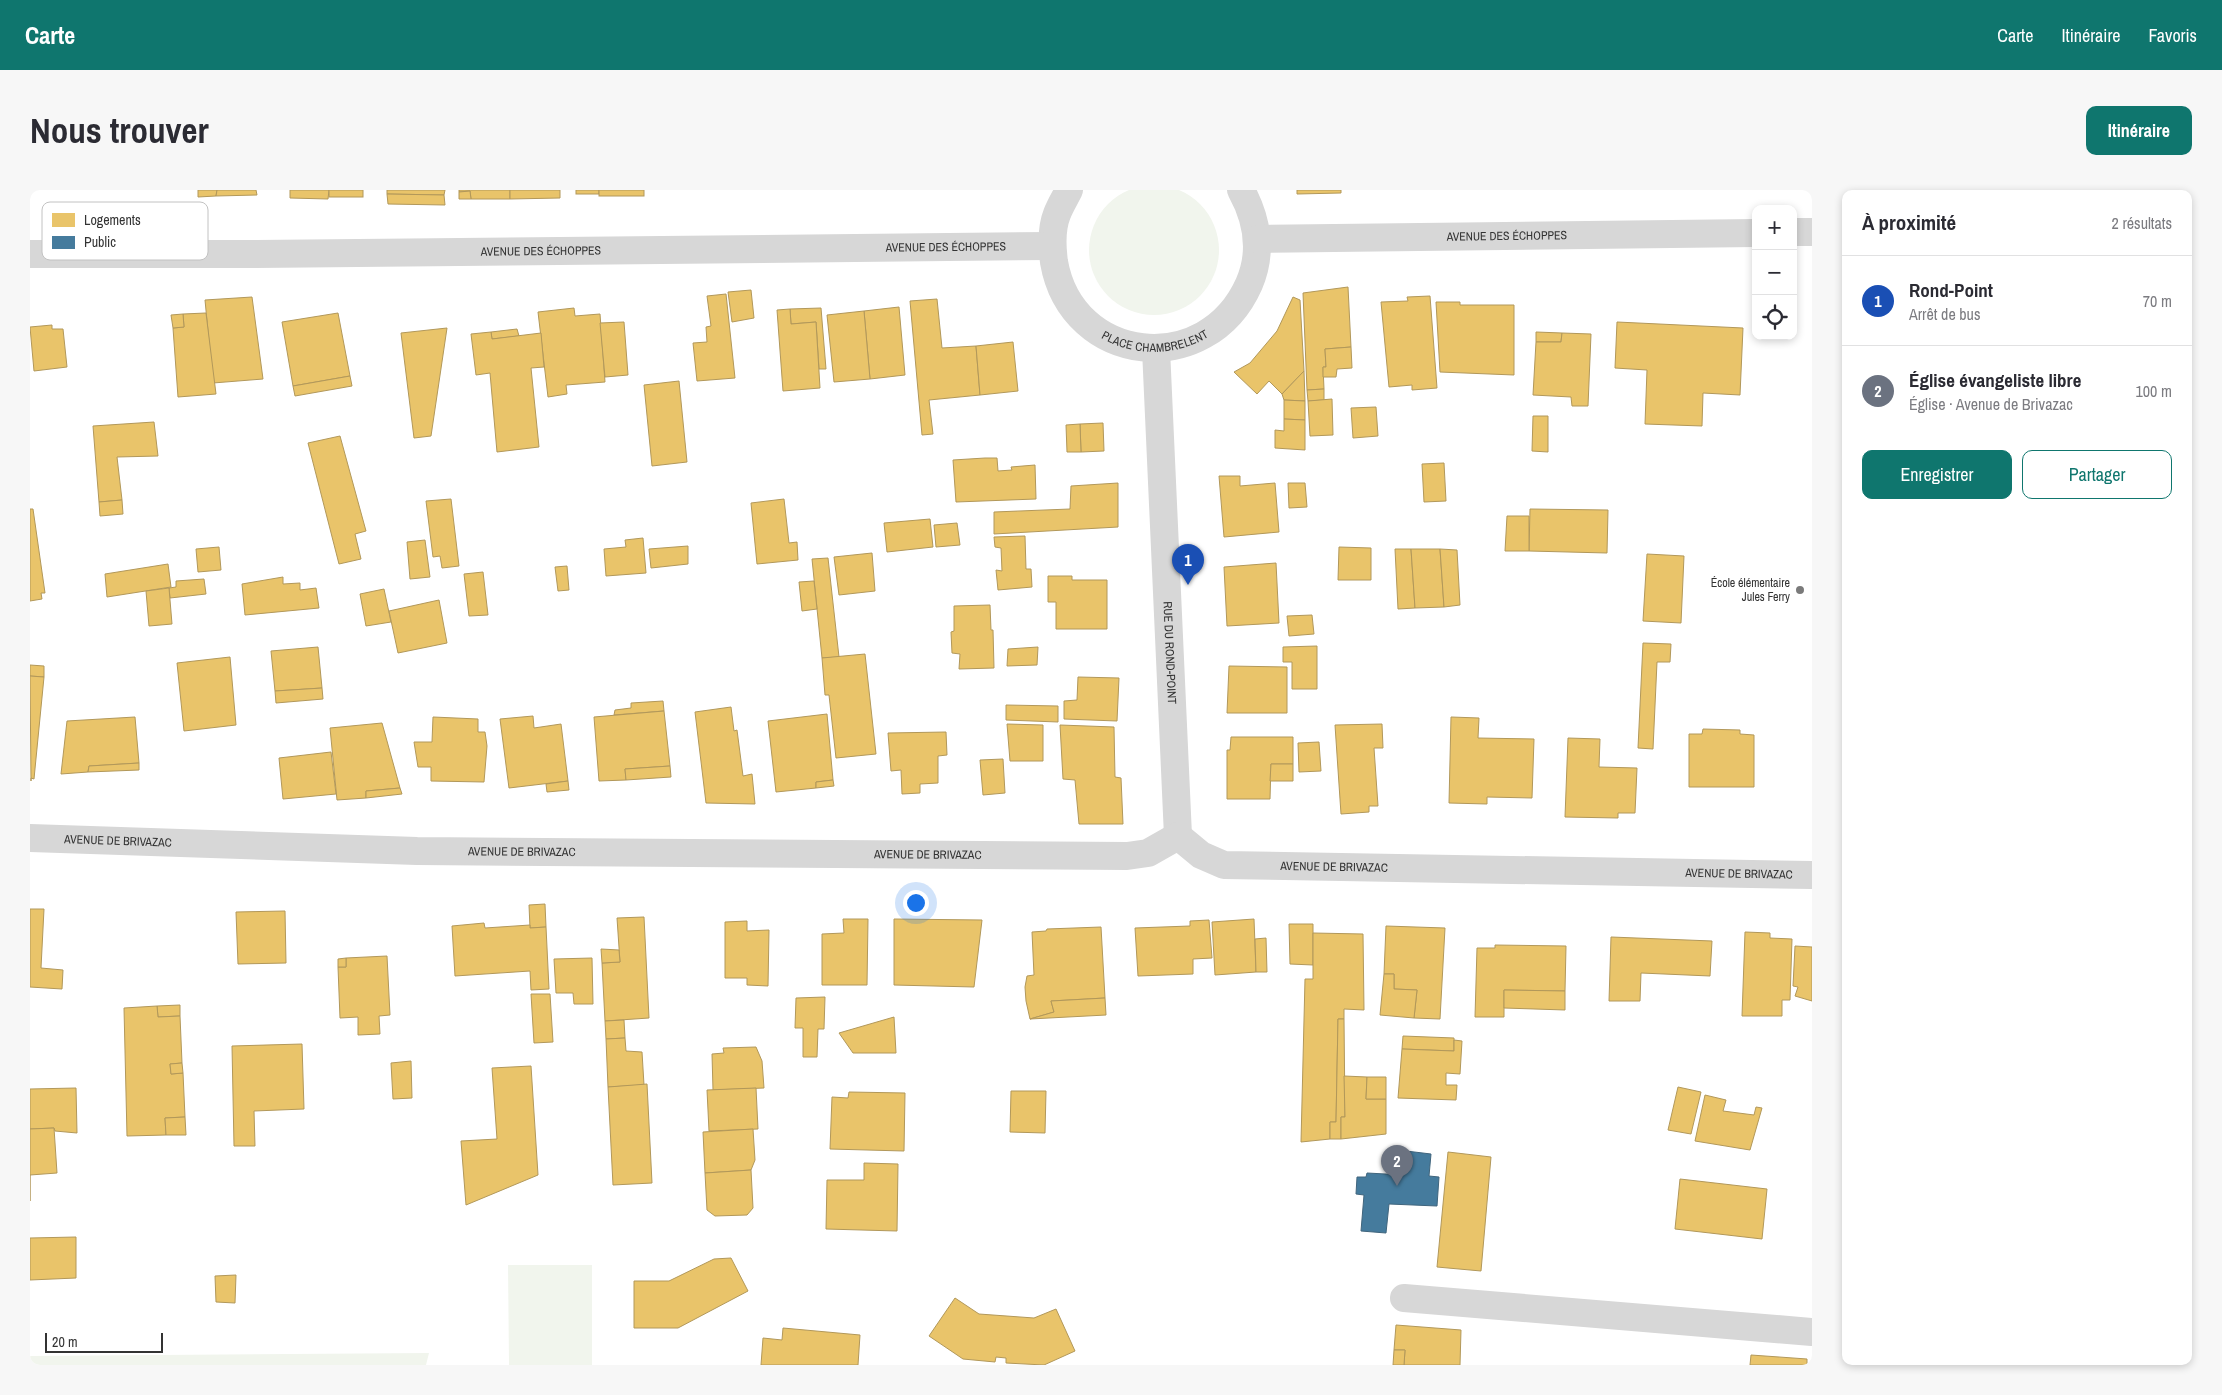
<!DOCTYPE html>
<html lang="fr">
<meta charset="utf-8">
<style>
:root{--surface:#fff;--page:#f7f7f7;--text:#2b2b33;--muted:#7c7c81;--line:#e1e1e2;--accent:#0f766e}
body{margin:0;font-family:"Archivo Narrow",sans-serif;background:var(--page);color:var(--text)}
.controls{position:absolute;right:15px;top:15px;display:grid;overflow:hidden;border-radius:10px;box-shadow:0 2px 8px #0003}
.controls button{width:45px;height:45px;display:grid;place-items:center;padding:0;border:0;border-bottom:1px solid var(--line);background:var(--surface);color:var(--text);font:25px sans-serif}
.scale{position:absolute;left:15px;bottom:12px;width:118px;box-sizing:border-box;padding-left:5px;border:2px solid #333;border-top:0;font-size:14px;line-height:18px;white-space:nowrap;color:#333;-webkit-text-stroke:4px #fff;paint-order:stroke}
.you{position:absolute;left:885px;top:712px;width:18px;height:18px;margin:-12px;border:4px solid #fff;border-radius:50%;background:#1a73e8;box-shadow:0 0 0 8px #1a73e833}
.badge{display:grid;place-items:center;width:32px;height:32px;border-radius:50%;background:var(--accent);color:#fff;font-size:16px;font-weight:700}
.pin{position:absolute;translate:-50% -41px;filter:drop-shadow(0 1px 2px #0008)}
.pin::after{content:'';position:absolute;top:26px;width:18px;height:15px;background:inherit;clip-path:polygon(0 0,100% 0,50% 100%)}
.list{margin:0;padding:0;list-style:none}
h2{display:flex;justify-content:space-between;align-items:center;height:65px;margin:0;padding:0 20px;font-size:21px}
h2 small{font-size:16px;font-weight:400;color:var(--muted)}
.list li{display:grid;grid-template-columns:32px 1fr auto;gap:15px;align-items:center;box-sizing:border-box;height:90px;padding:0 20px;border-top:1px solid var(--line)}
.list b{display:block;font-size:19px;white-space:nowrap}
.list p{margin:0;font-size:16px;white-space:nowrap;color:var(--muted)}
.list em{font-size:16px;font-style:normal;color:var(--muted)}
.actions{display:flex;gap:10px;padding:15px 20px}
.actions a{flex:1;padding:11px 0;border:1px solid var(--accent);border-radius:10px;text-align:center;font-size:18px;color:var(--accent)}
.actions .main{background:var(--accent);color:#fff}
.icon{flex:none;width:28px;height:28px;fill:none;stroke:currentColor;stroke-width:2;stroke-linecap:round;stroke-linejoin:round}
.map{position:relative;flex:none;width:1782px;height:1175px;overflow:hidden;border-radius:10px}
header{display:flex;align-items:center;gap:30px;box-sizing:border-box;height:70px;padding:0 25px;background:var(--accent);color:#fff}
header strong{font-size:24px}
nav{display:flex;gap:28px;margin-inline-start:auto;font-size:18px}
.intro{display:flex;align-items:center;justify-content:space-between;box-sizing:border-box;height:120px;padding:0 30px}
h1{margin:0;font-size:35px}
.button{padding:12px 22px;border-radius:10px;background:var(--accent);color:#fff;font-size:18px;font-weight:700}
main{display:flex;gap:30px;padding:0 30px}
aside{flex:1;background:var(--surface);border-radius:10px;box-shadow:0 2px 8px #0003}
.map>svg:first-child{display:block}
.green{fill:#f1f5ed}
.homes{fill:#e9c46a;stroke:#b2985a}
.public{fill:#457b9d;stroke:#40657d}
.lines{fill:none;stroke-linecap:round;stroke-linejoin:round}
.minor{stroke:#d7d7d7;stroke-width:28}
.poi-dot{fill:#7a7a7a;stroke:#fff;stroke-width:2}
.labels{text-anchor:middle;stroke-width:5;stroke-linejoin:round;paint-order:stroke}
.street-label{font-size:12px;fill:#333;stroke:#fff}
.poi-label{font-size:12px;fill:#333;stroke:#fff;text-anchor:end}
.key{fill:#fff;stroke:#c2c2c2;stroke-width:1}
.key-label{font-size:14px;fill:#333}
</style>
<header>
<strong>Carte</strong>
<nav><a>Carte</a><a>Itinéraire</a><a>Favoris</a></nav>
</header>
<div class="intro"><h1>Nous trouver</h1><a class="button">Itinéraire</a></div>
<main>
<div class="map">
<svg width="1782" height="1175" viewBox="0 0 1782 1175">
<rect width="100%" height="100%" fill="#fff"/>
<!-- green -->
<g class="green">
<circle cx="1124" cy="60" r="65"/>
<polygon points="478,1075 562,1075 562,1175 479,1175"/>
<polygon points="399,1163 396,1175 0,1175 0,1166"/>
</g>
<!-- homes -->
<g class="homes">
<polygon points="168,0 187,0 186,6 168,7"/>
<polygon points="187,0 226,0 227,5 186,6"/>
<polygon points="260,0 299,0 298,9 260,8"/>
<rect x="299" y="0" width="34" height="7"/>
<polygon points="357,0 415,0 414,5 357,4"/>
<polygon points="429,0 480,0 480,9 441,9 440,1 429,2"/>
<polygon points="480,0 530,0 530,8 480,9"/>
<rect x="546" y="0" width="23" height="4"/>
<rect x="569" y="0" width="45" height="6"/>
<polygon points="1267,0 1311,0 1311,3 1267,4"/>
<polygon points="440,1 441,9 429,9 429,2"/>
<polygon points="357,4 414,5 415,15 358,14"/>
<polygon points="1318,97 1321,157 1295,159 1296,177 1293,177 1294,199 1277,200 1273,103"/>
<polygon points="721,100 724,128 702,132 698,102"/>
<polygon points="696,104 705,188 667,191 663,153 677,152 676,137 681,136 677,106"/>
<polygon points="1400,106 1407,198 1382,200 1382,195 1359,197 1351,112 1378,111 1377,107"/>
<polygon points="222,107 233,189 183,193 175,110"/>
<polygon points="1263,107 1270,110 1274,181 1252,204 1239,191 1227,204 1204,182 1220,173 1247,141"/>
<polygon points="907,109 912,158 946,156 950,205 899,210 903,244 892,245 880,111"/>
<polygon points="1406,112 1430,112 1430,115 1484,115 1484,185 1410,182"/>
<polygon points="869,117 875,185 840,189 834,121"/>
<polygon points="544,118 545,126 570,124 575,192 536,195 537,204 518,207 508,122"/>
<polygon points="791,118 796,179 789,179 786,132 761,134 760,119"/>
<polygon points="760,119 761,134 786,132 790,198 753,201 747,120"/>
<polygon points="834,121 840,189 804,192 797,125"/>
<polygon points="176,123 186,204 148,207 143,138 154,137 153,124"/>
<polygon points="308,123 320,186 263,196 252,132"/>
<polygon points="153,124 154,137 143,138 141,125"/>
<polygon points="594,132 598,185 575,187 570,133"/>
<polygon points="1587,132 1713,138 1710,205 1673,203 1672,236 1615,234 1617,180 1585,178"/>
<polygon points="22,135 22,139 33,139 37,177 4,181 0,137"/>
<polygon points="417,138 401,246 384,248 371,143"/>
<polygon points="487,139 489,146 462,149 461,142"/>
<polygon points="461,142 462,149 511,143 514,177 501,178 509,257 467,262 460,183 446,185 441,144"/>
<polygon points="1506,142 1532,143 1531,152 1506,152"/>
<polygon points="1532,143 1561,144 1558,216 1542,216 1541,207 1503,205 1506,152 1531,152"/>
<polygon points="983,152 988,201 950,205 946,156"/>
<polygon points="1321,157 1322,178 1307,179 1306,187 1293,187 1293,177 1296,177 1295,159"/>
<polygon points="1274,181 1275,211 1254,210 1252,204"/>
<polygon points="320,186 322,196 265,206 263,196"/>
<polygon points="649,191 657,272 622,276 614,195"/>
<polygon points="1294,199 1294,210 1278,211 1277,200"/>
<polygon points="1302,209 1303,245 1280,246 1278,211"/>
<polygon points="1254,210 1275,211 1275,230 1254,229"/>
<polygon points="1346,217 1348,246 1323,248 1321,218"/>
<polygon points="1503,226 1518,226 1518,262 1502,261"/>
<polygon points="1254,229 1275,230 1275,260 1245,258 1245,240 1254,241"/>
<polygon points="124,232 128,266 87,267 92,310 69,312 63,236"/>
<polygon points="1073,233 1074,261 1051,262 1050,234"/>
<polygon points="1050,234 1051,262 1037,262 1036,235"/>
<polygon points="310,246 336,341 325,344 331,369 309,374 278,253"/>
<polygon points="955,268 967,268 968,281 982,280 981,277 1005,275 1006,309 926,312 923,270"/>
<polygon points="1414,273 1416,311 1394,312 1392,274"/>
<polygon points="1189,286 1210,286 1210,296 1245,293 1249,342 1194,347"/>
<polygon points="1088,293 1088,337 964,344 964,322 1040,319 1041,296"/>
<polygon points="1258,293 1275,293 1277,317 1259,318"/>
<polygon points="421,309 429,376 412,378 410,366 403,367 396,311"/>
<polygon points="754,309 759,353 767,352 768,370 727,374 721,313"/>
<polygon points="92,310 93,324 70,326 69,312"/>
<polygon points="0,319 3,319 15,403 11,403 12,409 0,411"/>
<polygon points="1500,319 1578,320 1577,363 1499,361"/>
<polygon points="1477,326 1499,326 1499,361 1475,361"/>
<polygon points="900,329 903,357 857,362 854,333"/>
<polygon points="927,333 930,355 906,357 904,335"/>
<polygon points="995,346 996,379 1001,379 1002,397 968,400 966,380 972,381 971,358 965,357 964,347"/>
<polygon points="613,348 616,383 576,386 574,359 596,357 595,350"/>
<polygon points="395,350 400,387 380,389 377,352"/>
<polygon points="658,356 658,374 621,378 619,359"/>
<polygon points="189,357 191,380 168,382 166,359"/>
<polygon points="1309,357 1341,358 1341,390 1308,390"/>
<polygon points="1365,359 1381,359 1385,418 1368,419"/>
<polygon points="1381,359 1410,359 1414,417 1385,418"/>
<polygon points="1410,359 1427,360 1430,415 1414,417"/>
<polygon points="842,363 845,401 809,405 804,367"/>
<polygon points="1617,364 1654,366 1651,433 1613,431"/>
<polygon points="798,368 809,467 792,468 782,369"/>
<polygon points="1246,373 1249,433 1197,436 1194,377"/>
<polygon points="138,374 141,397 77,407 75,384"/>
<polygon points="537,376 539,400 528,401 525,377"/>
<polygon points="453,382 458,425 439,426 434,384"/>
<polygon points="1018,386 1042,386 1042,390 1077,390 1077,439 1026,439 1026,412 1018,412"/>
<polygon points="253,387 253,394 270,393 270,400 286,398 289,418 215,425 212,394"/>
<polygon points="174,389 176,404 140,408 139,398 146,397 146,391"/>
<polygon points="784,391 787,419 772,421 769,392"/>
<polygon points="139,398 142,434 119,436 116,401"/>
<polygon points="354,399 361,432 336,436 330,404"/>
<polygon points="409,410 417,453 368,463 359,421"/>
<polygon points="960,415 961,440 963,440 964,478 929,479 930,464 922,463 921,442 924,441 924,416"/>
<polygon points="1282,425 1284,444 1259,446 1257,426"/>
<polygon points="1613,453 1641,454 1640,472 1627,472 1623,559 1608,558"/>
<polygon points="1287,456 1287,499 1262,499 1262,472 1253,472 1253,457"/>
<polygon points="288,457 292,498 245,501 241,461"/>
<polygon points="1008,457 1007,475 977,476 978,459"/>
<polygon points="835,464 846,564 806,568 799,505 795,505 792,468"/>
<polygon points="200,467 206,535 154,541 147,473"/>
<polygon points="0,475 14,476 14,487 0,486"/>
<polygon points="1199,476 1257,477 1257,523 1197,523"/>
<polygon points="0,486 14,487 4,589 1,588 1,591"/>
<polygon points="1048,487 1089,488 1087,531 1034,529 1034,511 1047,510"/>
<polygon points="292,498 293,509 246,513 245,501"/>
<polygon points="633,511 634,521 584,525 585,520 601,518 601,513"/>
<polygon points="976,515 1028,516 1028,532 976,530"/>
<polygon points="701,517 704,541 707,540 713,586 722,584 725,614 676,613 665,522"/>
<polygon points="634,521 640,576 595,579 596,590 569,591 564,527"/>
<polygon points="797,524 803,590 786,592 786,598 746,602 738,531"/>
<polygon points="503,526 504,538 531,534 538,591 479,598 470,529"/>
<polygon points="105,527 109,573 59,576 58,582 31,584 37,531"/>
<polygon points="403,527 448,529 448,542 455,542 457,556 454,592 401,591 401,577 388,577 384,552 402,552"/>
<polygon points="1421,527 1449,528 1448,548 1504,549 1502,608 1457,607 1457,614 1419,613"/>
<polygon points="352,533 370,598 336,601 336,608 307,610 300,538"/>
<polygon points="977,534 1013,535 1013,571 980,571"/>
<polygon points="1352,534 1353,558 1344,558 1348,616 1339,616 1339,622 1311,624 1305,535"/>
<polygon points="1030,535 1084,537 1085,587 1091,588 1093,634 1049,634 1045,590 1033,589"/>
<polygon points="1673,539 1710,540 1710,544 1724,545 1724,597 1659,597 1659,544 1672,544"/>
<polygon points="916,542 917,565 908,566 908,593 890,594 890,603 872,604 871,580 861,581 858,543"/>
<polygon points="1201,547 1263,547 1263,574 1241,574 1240,609 1197,609 1197,560 1200,560"/>
<polygon points="1538,548 1570,549 1569,577 1607,578 1605,623 1588,623 1588,628 1535,627"/>
<polygon points="1289,552 1291,581 1269,582 1268,553"/>
<polygon points="301,562 306,604 253,609 249,568"/>
<polygon points="973,569 975,603 953,605 950,570"/>
<polygon points="109,573 109,580 58,582 59,576"/>
<polygon points="1241,574 1263,574 1263,591 1240,591"/>
<polygon points="640,576 641,587 596,590 595,579"/>
<polygon points="803,590 804,596 786,598 786,592"/>
<polygon points="538,591 539,600 517,602 516,594"/>
<polygon points="370,598 372,604 336,608 336,601"/>
<polygon points="515,714 516,737 500,738 499,715"/>
<polygon points="0,719 14,719 11,778 33,780 32,799 0,797"/>
<polygon points="255,721 256,773 208,774 206,722"/>
<polygon points="614,727 619,828 575,831 572,773 590,772 587,728"/>
<polygon points="813,729 838,729 837,795 792,795 792,744 814,743"/>
<polygon points="864,729 952,730 944,797 864,795"/>
<polygon points="1224,729 1226,782 1185,785 1182,732"/>
<polygon points="1179,730 1182,768 1163,769 1163,784 1108,786 1105,738 1160,736 1160,731"/>
<polygon points="717,731 717,741 739,740 738,796 717,795 717,788 695,788 695,732"/>
<polygon points="454,733 455,738 500,735 500,738 516,737 519,799 501,800 500,781 425,786 422,736"/>
<polygon points="1259,734 1283,734 1283,775 1260,774"/>
<polygon points="1356,736 1415,738 1410,829 1384,828 1387,800 1364,799 1364,784 1354,784"/>
<polygon points="1071,737 1075,808 1021,811 1024,822 1000,829 996,811 995,797 997,786 1004,785 1002,742 1016,741 1017,739"/>
<polygon points="1715,742 1740,743 1740,748 1762,749 1760,810 1752,810 1752,826 1712,826"/>
<polygon points="1283,743 1333,744 1334,820 1314,819 1314,829 1308,829 1306,932 1300,932 1300,949 1271,952 1275,789 1283,789"/>
<polygon points="1581,747 1682,751 1680,786 1611,783 1610,811 1579,811"/>
<polygon points="1236,748 1237,782 1226,782 1225,749"/>
<polygon points="1465,755 1536,756 1535,801 1474,800 1474,827 1445,827 1447,758 1465,758"/>
<polygon points="1765,756 1782,757 1782,811 1765,806 1768,797 1763,796"/>
<polygon points="571,759 589,760 590,772 572,773"/>
<polygon points="357,766 360,825 349,826 350,844 328,845 328,827 310,828 308,777 316,777 316,768"/>
<polygon points="316,768 316,777 308,777 308,769"/>
<polygon points="562,768 563,814 544,814 543,803 526,803 524,769"/>
<polygon points="1354,784 1364,784 1364,799 1387,800 1384,828 1350,825"/>
<polygon points="1474,800 1535,801 1535,820 1474,818"/>
<polygon points="501,804 520,804 523,852 504,853"/>
<polygon points="795,807 794,839 788,839 787,867 773,867 773,838 765,838 766,808"/>
<polygon points="1075,808 1076,825 1000,829 1024,822 1021,811"/>
<polygon points="150,815 150,826 128,827 127,816"/>
<polygon points="127,816 128,827 150,826 152,873 140,874 141,884 153,883 155,927 135,928 136,945 97,946 94,818"/>
<polygon points="864,827 866,863 823,863 809,843"/>
<polygon points="1308,829 1314,829 1315,927 1311,927 1311,949 1300,949 1300,932 1306,932"/>
<polygon points="594,830 595,848 576,849 575,831"/>
<polygon points="1373,846 1424,848 1424,861 1372,859"/>
<polygon points="595,848 596,861 612,862 614,895 578,897 576,849"/>
<polygon points="1424,850 1432,851 1430,884 1416,883 1416,895 1427,895 1426,910 1368,908 1372,859 1424,861"/>
<polygon points="272,854 274,919 224,921 225,956 204,956 202,856"/>
<polygon points="726,857 732,871 734,898 683,900 682,864 694,863 693,858"/>
<polygon points="381,871 382,908 363,909 361,873"/>
<polygon points="152,873 153,883 141,884 140,874"/>
<polygon points="501,876 508,985 436,1015 431,951 467,949 462,878"/>
<polygon points="1314,886 1337,887 1336,909 1356,909 1356,944 1311,949 1311,927 1315,927"/>
<polygon points="1337,887 1356,887 1356,909 1336,909"/>
<polygon points="617,894 622,993 583,995 578,897"/>
<polygon points="1648,897 1671,902 1661,944 1638,940"/>
<polygon points="46,898 47,943 25,941 24,938 0,939 0,899"/>
<polygon points="726,898 728,939 679,941 677,900"/>
<polygon points="981,901 1016,901 1015,943 980,942"/>
<polygon points="819,902 875,903 874,961 800,959 802,907 818,908"/>
<polygon points="1675,905 1696,910 1693,921 1724,925 1726,917 1732,918 1720,960 1665,951"/>
<polygon points="155,927 156,945 136,945 135,928"/>
<polygon points="24,938 27,983 0,985 0,1011 0,939"/>
<polygon points="723,939 725,970 721,980 675,983 673,942"/>
<polygon points="1418,962 1461,967 1451,1081 1407,1077"/>
<polygon points="834,973 868,974 867,1041 796,1039 797,990 834,990"/>
<polygon points="721,980 723,1018 717,1025 685,1026 677,1020 675,983"/>
<polygon points="1650,989 1737,999 1732,1049 1645,1039"/>
<polygon points="46,1047 46,1088 0,1090 0,1048"/>
<polygon points="701,1068 718,1101 648,1138 604,1138 604,1091 639,1091 684,1069"/>
<polygon points="206,1085 205,1113 186,1112 185,1086"/>
<polygon points="925,1108 949,1124 1004,1128 1026,1119 1045,1161 1014,1175 976,1173 976,1168 966,1167 965,1172 933,1169 899,1146"/>
<polygon points="1366,1135 1431,1140 1430,1175 1374,1175 1375,1160 1364,1160"/>
<polygon points="753,1138 830,1145 828,1175 731,1175 733,1148 752,1150"/>
<polygon points="1364,1160 1375,1160 1374,1175 1363,1175"/>
<polygon points="1721,1165 1777,1169 1777,1175 1720,1175"/>
</g>
<!-- public -->
<polygon class="public" points="1376,961 1401,964 1399,986 1409,987 1407,1016 1359,1014 1356,1043 1331,1041 1334,1005 1326,1004 1327,987 1336,987 1337,983 1374,985"/>
<g class="lines">
<!-- minor -->
<g class="minor">
<path id="s1" d="M1039,0C1035,8 1030,16 1027,24C1021,39 1022,57 1024,72C1042,175 1177,189 1219,94C1233,62 1227,29 1211,0"/>
<polyline points="1763,42 1782,42"/>
<path id="s2" d="M1228,49L1726,43"/>
<path id="s3" d="M0,64H226L1021,56"/>
<path id="s4" d="M1126,159L1148,646"/>
<path id="s5" d="M1148,646L1171,665L1194,675L1782,685"/>
<path id="s6" d="M0,648L387,661L1097,666L1118,663L1148,646"/>
<polyline points="1374,1108 1782,1142"/>
</g>
</g>
<!-- markers -->
<circle class="poi-dot" cx="1770" cy="400" r="5"/>
<g class="labels">
<!-- street labels -->
<g class="street-label">
<text dy="4" stroke="none"><textPath href="#s2" startOffset="249">AVENUE DES ÉCHOPPES</textPath></text>
<text dy="4" stroke="none"><textPath href="#s3" startOffset="916">AVENUE DES ÉCHOPPES</textPath></text>
<text dy="4" stroke="none"><textPath href="#s3" startOffset="511">AVENUE DES ÉCHOPPES</textPath></text>
<text dy="4" stroke="none"><textPath href="#s1" startOffset="220">PLACE CHAMBRELENT</textPath></text>
<text dy="4" stroke="none"><textPath href="#s4" startOffset="304">RUE DU ROND-POINT</textPath></text>
<text dy="4" stroke="none"><textPath href="#s6" startOffset="88">AVENUE DE BRIVAZAC</textPath></text>
<text dy="4" stroke="none"><textPath href="#s6" startOffset="492">AVENUE DE BRIVAZAC</textPath></text>
<text dy="4" stroke="none"><textPath href="#s6" startOffset="898">AVENUE DE BRIVAZAC</textPath></text>
<text dy="4" stroke="none"><textPath href="#s5" startOffset="165">AVENUE DE BRIVAZAC</textPath></text>
<text dy="4" stroke="none"><textPath href="#s5" startOffset="570">AVENUE DE BRIVAZAC</textPath></text>
</g>
<!-- poi labels -->
<g class="poi-label">
<text x="1760" y="397">École élémentaire<tspan x="1760" dy="14">Jules Ferry</tspan></text>
</g>
</g>
<!-- legend -->
<rect x="12" y="12" width="166" height="58" rx="8" class="key"/>
<rect x="22" y="23" width="23" height="14" fill="#e9c46a"/>
<rect x="22" y="46" width="23" height="13" fill="#457b9d"/>
<g class="key-label">
<text x="54" y="35">Logements</text>
<text x="54" y="57">Public</text>
</g>
</svg>
<div class="controls">
<button>+</button>
<button>−</button>
<button><svg class="icon" aria-label="locate" viewBox="0 0 24 24"><circle cx="12" cy="12" r="6"/><path d="M12 2v4M12 18v4M2 12h4M18 12h4"/></svg></button>
</div>
<div class="scale">20 m</div>
<div class="you"></div>
<div class="pin badge" style="left:1158px;top:395px;background:#1a4fb4">1</div>
<div class="pin badge" style="left:1367px;top:996px;background:#6b7280">2</div>
</div>
<aside>
<h2>À proximité<small>2 résultats</small></h2>
<ul class="list">
<li><span class="badge" style="background:#1a4fb4">1</span><div><b>Rond-Point</b><p>Arrêt de bus</p></div><em>70 m</em></li>
<li><span class="badge" style="background:#6b7280">2</span><div><b>Église évangeliste libre</b><p>Église · Avenue de Brivazac</p></div><em>100 m</em></li>
</ul>
<div class="actions"><a class="main">Enregistrer</a><a>Partager</a></div>
</aside>
</main>
